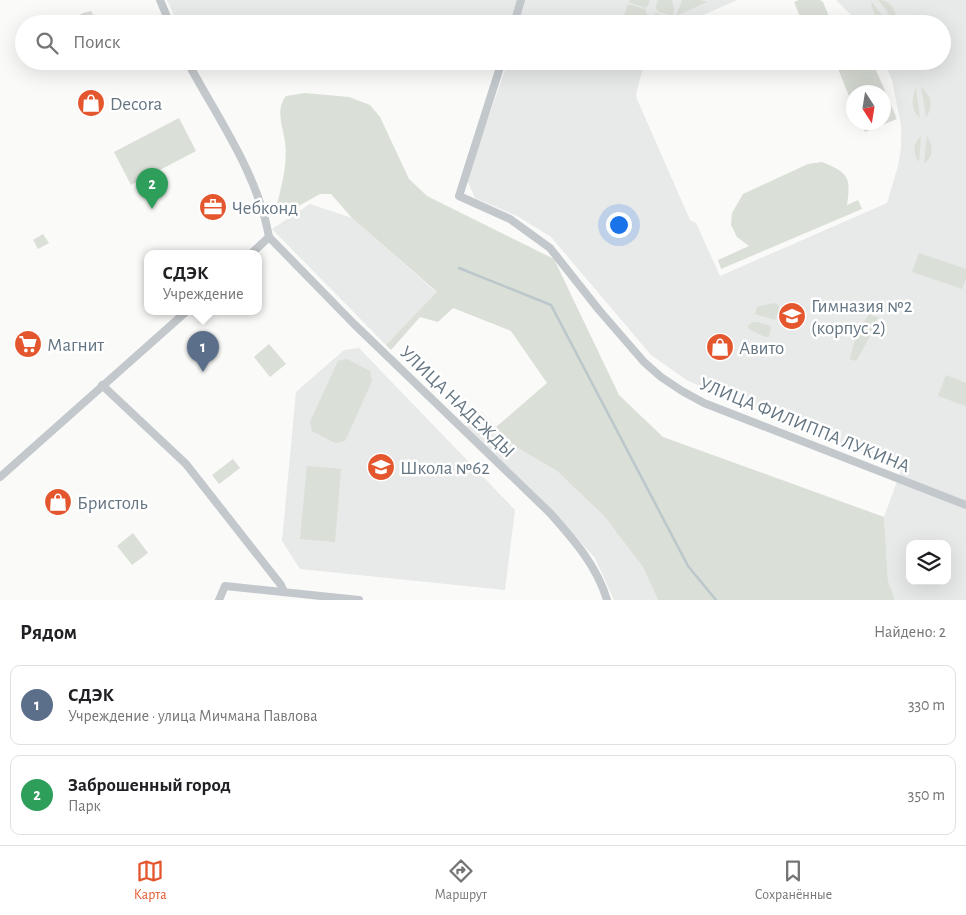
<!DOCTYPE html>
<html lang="ru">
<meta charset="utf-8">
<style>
:root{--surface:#fff;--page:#f6f6f6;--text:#202124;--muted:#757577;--line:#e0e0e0;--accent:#e4572e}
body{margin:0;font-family:"Alegreya Sans",sans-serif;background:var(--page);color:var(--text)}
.controls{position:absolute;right:15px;bottom:15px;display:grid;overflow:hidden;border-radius:10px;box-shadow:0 5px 20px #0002}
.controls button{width:45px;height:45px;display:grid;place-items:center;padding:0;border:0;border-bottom:1px solid var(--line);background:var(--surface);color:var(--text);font:25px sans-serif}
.compass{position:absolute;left:846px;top:85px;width:45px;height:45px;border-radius:50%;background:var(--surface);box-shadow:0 5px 20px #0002;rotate:168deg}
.you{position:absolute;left:618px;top:224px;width:18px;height:18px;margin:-12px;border:4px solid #fff;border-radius:50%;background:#1a73e8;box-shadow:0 0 0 8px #1a73e833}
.badge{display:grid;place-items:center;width:32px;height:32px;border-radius:50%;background:var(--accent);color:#fff;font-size:16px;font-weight:700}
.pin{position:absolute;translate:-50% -41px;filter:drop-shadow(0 1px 2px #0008)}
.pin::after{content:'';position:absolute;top:26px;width:18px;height:15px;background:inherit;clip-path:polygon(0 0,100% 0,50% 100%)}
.popup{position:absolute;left:144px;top:250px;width:118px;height:65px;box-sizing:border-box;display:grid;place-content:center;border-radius:10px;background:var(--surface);filter:drop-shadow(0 1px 4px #0005);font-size:16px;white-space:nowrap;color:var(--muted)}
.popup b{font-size:19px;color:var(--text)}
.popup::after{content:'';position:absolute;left:50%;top:100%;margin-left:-10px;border:10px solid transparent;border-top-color:var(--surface)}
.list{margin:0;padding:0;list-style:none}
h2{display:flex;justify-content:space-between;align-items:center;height:65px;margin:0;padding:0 20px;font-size:21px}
h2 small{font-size:16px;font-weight:400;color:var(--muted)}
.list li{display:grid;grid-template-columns:32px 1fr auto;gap:15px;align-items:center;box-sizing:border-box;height:80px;margin:0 10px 10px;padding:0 10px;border:1px solid var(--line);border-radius:10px}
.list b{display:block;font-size:19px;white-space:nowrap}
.list p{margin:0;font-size:16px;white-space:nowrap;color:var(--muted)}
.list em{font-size:16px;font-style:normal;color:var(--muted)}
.icon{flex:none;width:28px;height:28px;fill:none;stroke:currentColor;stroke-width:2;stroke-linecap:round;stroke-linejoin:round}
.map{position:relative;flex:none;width:966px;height:600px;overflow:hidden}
.search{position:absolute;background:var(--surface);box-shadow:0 5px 20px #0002;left:15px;right:15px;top:15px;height:55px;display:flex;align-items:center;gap:12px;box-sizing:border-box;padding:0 18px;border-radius:28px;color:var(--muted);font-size:19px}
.sheet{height:245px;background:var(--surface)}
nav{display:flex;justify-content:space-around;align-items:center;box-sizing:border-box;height:70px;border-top:1px solid var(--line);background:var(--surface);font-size:14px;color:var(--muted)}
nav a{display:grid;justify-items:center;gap:2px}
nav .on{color:var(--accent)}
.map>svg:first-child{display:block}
.built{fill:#e8e9e9;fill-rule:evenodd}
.green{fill:#dadfd7}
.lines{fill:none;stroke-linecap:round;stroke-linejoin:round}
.stream{stroke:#bbc7cb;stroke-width:2.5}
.street{stroke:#c3c8cc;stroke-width:8}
.labels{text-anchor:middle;stroke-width:5;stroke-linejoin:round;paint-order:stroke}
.poi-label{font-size:19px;fill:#657683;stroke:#fff;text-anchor:start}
.street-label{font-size:19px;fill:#657683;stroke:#fff}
</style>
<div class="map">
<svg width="966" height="600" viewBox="0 0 966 600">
<rect width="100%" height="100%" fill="#fafaf8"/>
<!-- built -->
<g class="built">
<polygon points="167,0 737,0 683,24 178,24"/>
<path d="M836,0H966V600H895L888,581L884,517L902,468L688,381L651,355L551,237L517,216L475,198L467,180L508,61H645L636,94L637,99L690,220L696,223L720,276L887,203L898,166L901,148V126L892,80L883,61H942V24H860ZM910,544H947V581H910Z"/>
<polygon points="310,204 352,218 437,293 386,345 272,229"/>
<polygon points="359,348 515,510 505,590 300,569 282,541 296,392 344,350"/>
<polygon points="481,412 516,447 557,471 604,516 643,567 658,600 614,600 595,558 549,507 465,426"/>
</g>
<!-- green -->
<g class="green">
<polygon points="630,0 650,0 649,4 645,8 629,2"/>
<polygon points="658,0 672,0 674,9 673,16 657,11 656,7"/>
<polygon points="682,0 700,0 707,2 676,16"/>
<polygon points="799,0 820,0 823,2 832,24 803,24 794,2"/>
<path d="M878,0C891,0 897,11 896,23Z"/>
<path d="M871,1L889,24C876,24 873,12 871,1Z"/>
<polygon points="628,4 645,9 647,15 644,24 636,24 623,19"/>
<polygon points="91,11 98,24 64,24 83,13"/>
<polygon points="656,13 672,18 658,24 650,24 652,16"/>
<polygon points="835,61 872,61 897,119 865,132 861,123 884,122 884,92 854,92 853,106"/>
<path d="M921,87C931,95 934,107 926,117Z"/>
<path d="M916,88L920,118C911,110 911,99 916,88Z"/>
<path d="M305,93L349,97L370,105L380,117L409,179L427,196L554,259L619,395L663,437L884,517L888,581L895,600H658L643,567L604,516L557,471L516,447L496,427L547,383L511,331L453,308L438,322L420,317L391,350L386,345L437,292L352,218L331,194H320L286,213H281L276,209C281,187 288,165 285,142C283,126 275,110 286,96Z"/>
<polygon points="179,118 196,151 131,185 114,152"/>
<path d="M921,136L919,162C912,153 913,144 921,136Z"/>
<path d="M927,136C933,146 934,156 924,164Z"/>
<path d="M822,162C849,173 851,177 847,205L858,200L862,209L721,269L718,260L749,246L737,237L731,225L732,213L743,194L808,164Z"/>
<polygon points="43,234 49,243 38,249 33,240"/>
<polygon points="919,253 966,269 966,278 962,289 912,272"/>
<polygon points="774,303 778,305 780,309 775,320 755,314 757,307"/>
<polygon points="870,312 873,316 878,317 868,340 856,361 850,359 856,335"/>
<polygon points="753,322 757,322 770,326 771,329 769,337 765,337 749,329 748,326"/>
<polygon points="269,344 286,364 270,377 254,357"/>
<polygon points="347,359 370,371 372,381 345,441 335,443 312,431 310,422 338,361"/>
<polygon points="946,375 966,383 966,406 938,396"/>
<polygon points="233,459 240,468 219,484 212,475"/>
<polygon points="307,466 341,469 335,542 300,539"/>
<polygon points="133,533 148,553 132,565 117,546"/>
</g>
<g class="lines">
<!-- stream -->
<polyline class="stream" points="459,268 551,305 688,566 716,600"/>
<!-- street -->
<g class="street">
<polyline points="160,0 170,24"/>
<polyline points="514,24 521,0"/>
<path d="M187,61C217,117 258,174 269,237"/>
<polyline points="502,61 459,196 510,219 550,248 599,310 644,362 661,377 682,391 704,403 966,505"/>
<path d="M269,237L354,324L550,513C574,540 597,566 607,600"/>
<polyline points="252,253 269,237"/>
<polyline points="102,385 186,464 281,585 284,592"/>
<polyline points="0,477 187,311"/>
<polyline points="219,600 225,586 359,600"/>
</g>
</g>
<!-- icons -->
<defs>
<g id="shop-disc" transform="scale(1.4375)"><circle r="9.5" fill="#e4572e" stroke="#fff"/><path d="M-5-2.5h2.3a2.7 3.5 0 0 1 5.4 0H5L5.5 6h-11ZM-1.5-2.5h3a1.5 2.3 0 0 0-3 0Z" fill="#fff"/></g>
<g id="office-disc" transform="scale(1.4375)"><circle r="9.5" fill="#e4572e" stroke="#fff"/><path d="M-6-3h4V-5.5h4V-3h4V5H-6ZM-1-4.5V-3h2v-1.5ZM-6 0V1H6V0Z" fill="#fff"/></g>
<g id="school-disc" transform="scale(1.4375)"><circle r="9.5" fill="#e4572e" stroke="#fff"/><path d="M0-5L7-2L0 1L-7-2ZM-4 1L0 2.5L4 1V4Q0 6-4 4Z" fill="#fff"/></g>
<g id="supermarket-disc" transform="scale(1.4375)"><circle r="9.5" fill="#e4572e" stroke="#fff"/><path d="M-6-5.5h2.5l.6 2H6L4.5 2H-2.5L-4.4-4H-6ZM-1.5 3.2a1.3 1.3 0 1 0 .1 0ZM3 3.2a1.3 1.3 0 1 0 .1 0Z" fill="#fff"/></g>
</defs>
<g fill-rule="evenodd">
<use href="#shop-disc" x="91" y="103"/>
<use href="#office-disc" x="213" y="207"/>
<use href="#school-disc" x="792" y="316"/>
<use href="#supermarket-disc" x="28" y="344"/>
<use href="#shop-disc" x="720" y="347"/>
<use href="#school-disc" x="381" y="467"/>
<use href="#shop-disc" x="58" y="502"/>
</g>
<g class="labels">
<!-- poi labels -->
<g class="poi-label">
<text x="110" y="110">Decora</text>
<text x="232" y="214">Чебконд</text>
<text x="811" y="312">Гимназия №2<tspan x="811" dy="22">(корпус 2)</tspan></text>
<text x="47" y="351">Магнит</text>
<text x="739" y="354">Авито</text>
<text x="400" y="474">Школа №62</text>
<text x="77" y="509">Бристоль</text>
</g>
<!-- street labels -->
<g class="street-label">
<text transform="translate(458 401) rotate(44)" y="7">УЛИЦА НАДЕЖДЫ</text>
<text transform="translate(805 424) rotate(22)" y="7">УЛИЦА ФИЛИППА ЛУКИНА</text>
</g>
</g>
</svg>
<div class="controls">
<button><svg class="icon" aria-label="layers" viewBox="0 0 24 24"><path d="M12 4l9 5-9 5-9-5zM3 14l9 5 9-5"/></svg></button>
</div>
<svg class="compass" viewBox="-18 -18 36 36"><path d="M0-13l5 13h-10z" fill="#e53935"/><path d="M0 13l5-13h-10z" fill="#757577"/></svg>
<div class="you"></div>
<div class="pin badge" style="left:203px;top:372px;background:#5c6f8a">1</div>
<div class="popup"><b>СДЭК</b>Учреждение</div>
<div class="pin badge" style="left:152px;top:209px;background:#2e9e5b">2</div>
<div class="search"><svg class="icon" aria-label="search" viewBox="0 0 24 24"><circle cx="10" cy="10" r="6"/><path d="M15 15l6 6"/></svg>Поиск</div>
</div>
<section class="sheet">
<h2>Рядом<small>Найдено: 2</small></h2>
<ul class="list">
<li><span class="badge" style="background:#5c6f8a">1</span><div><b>СДЭК</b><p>Учреждение · улица Мичмана Павлова</p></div><em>330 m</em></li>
<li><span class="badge" style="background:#2e9e5b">2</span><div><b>Заброшенный город</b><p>Парк</p></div><em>350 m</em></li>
</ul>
</section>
<nav>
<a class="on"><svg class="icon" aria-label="map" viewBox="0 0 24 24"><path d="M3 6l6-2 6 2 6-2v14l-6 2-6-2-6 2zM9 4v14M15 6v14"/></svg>Карта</a>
<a><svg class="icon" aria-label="directions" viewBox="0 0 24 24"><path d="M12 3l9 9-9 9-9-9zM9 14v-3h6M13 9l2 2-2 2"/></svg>Маршрут</a>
<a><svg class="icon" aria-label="saved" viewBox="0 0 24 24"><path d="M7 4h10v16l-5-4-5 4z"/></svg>Сохранённые</a>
</nav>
